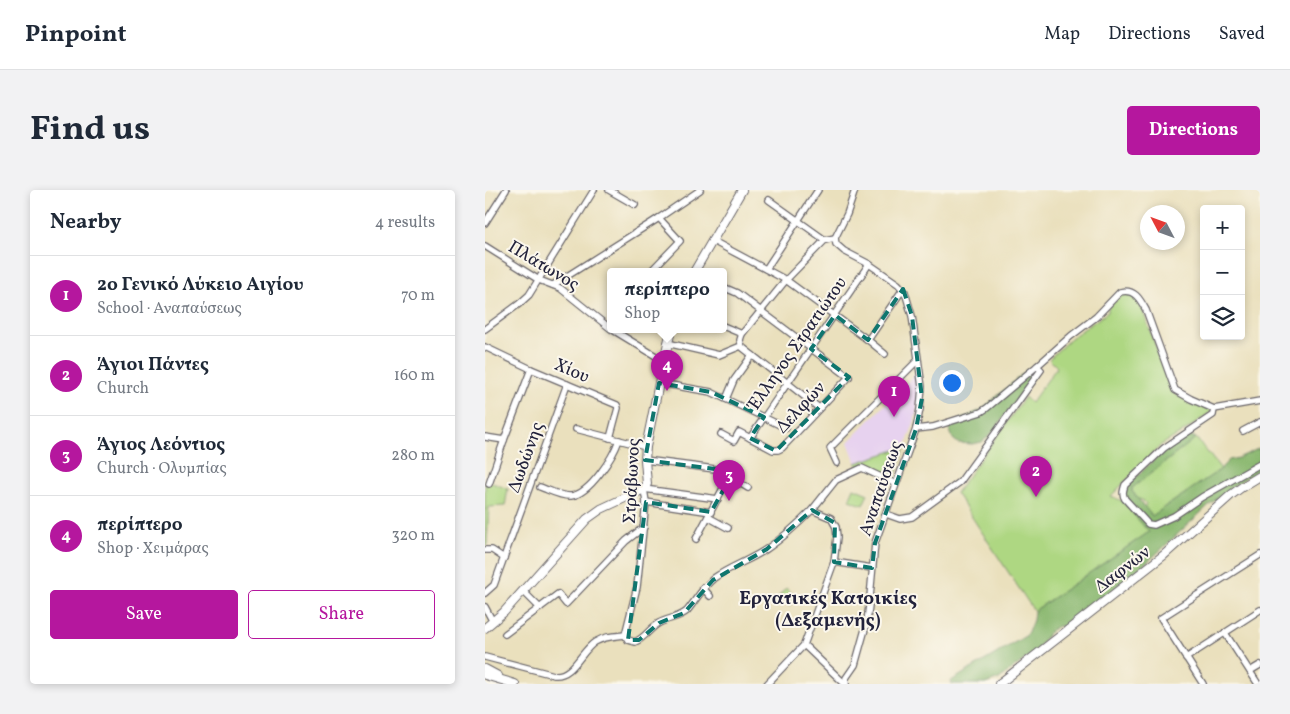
<!DOCTYPE html>
<meta charset="utf-8">
<style>
:root{--surface:#fff;--page:#f2f2f3;--text:#1f2937;--muted:#747a83;--line:#e0e1e3;--accent:#b5179e}
body{margin:0;font-family:Vollkorn,serif;background:var(--page);color:var(--text)}
.controls{position:absolute;right:15px;top:15px;display:grid;overflow:hidden;border-radius:5px;box-shadow:0 2px 8px #0003}
.controls button{width:45px;height:45px;display:grid;place-items:center;padding:0;border:0;border-bottom:1px solid var(--line);background:var(--surface);color:var(--text);font:25px sans-serif}
.compass{position:absolute;left:655px;top:15px;width:45px;height:45px;border-radius:50%;background:var(--surface);box-shadow:0 2px 8px #0003;rotate:311deg}
.you{position:absolute;left:466px;top:192px;width:18px;height:18px;margin:-12px;border:4px solid #fff;border-radius:50%;background:#1a73e8;box-shadow:0 0 0 8px #1a73e833}
.badge{display:grid;place-items:center;width:32px;height:32px;border-radius:50%;background:var(--accent);color:#fff;font-size:16px;font-weight:700}
.pin{position:absolute;translate:-50% -41px;filter:drop-shadow(0 1px 2px #0008)}
.pin::after{content:'';position:absolute;top:26px;width:18px;height:15px;background:inherit;clip-path:polygon(0 0,100% 0,50% 100%)}
.popup{position:absolute;left:122px;top:78px;width:120px;height:65px;box-sizing:border-box;display:grid;place-content:center;border-radius:5px;background:var(--surface);filter:drop-shadow(0 1px 4px #0005);font-size:16px;white-space:nowrap;color:var(--muted)}
.popup b{font-size:19px;color:var(--text)}
.popup::after{content:'';position:absolute;left:50%;top:100%;margin-left:-10px;border:10px solid transparent;border-top-color:var(--surface)}
.list{margin:0;padding:0;list-style:none}
h2{display:flex;justify-content:space-between;align-items:center;height:65px;margin:0;padding:0 20px;font-size:21px}
h2 small{font-size:16px;font-weight:400;color:var(--muted)}
.list li{display:grid;grid-template-columns:32px 1fr auto;gap:15px;align-items:center;box-sizing:border-box;height:80px;padding:0 20px;border-top:1px solid var(--line)}
.list b{display:block;font-size:19px;white-space:nowrap}
.list p{margin:0;font-size:16px;white-space:nowrap;color:var(--muted)}
.list em{font-size:16px;font-style:normal;color:var(--muted)}
.actions{display:flex;gap:10px;padding:15px 20px}
.actions a{flex:1;padding:11px 0;border:1px solid var(--accent);border-radius:5px;text-align:center;font-size:18px;color:var(--accent)}
.actions .main{background:var(--accent);color:#fff}
.icon{flex:none;width:28px;height:28px;fill:none;stroke:currentColor;stroke-width:2;stroke-linecap:round;stroke-linejoin:round}
.map{position:relative;flex:none;width:775px;height:494px;overflow:hidden;border-radius:5px}
header{display:flex;align-items:center;gap:30px;box-sizing:border-box;height:70px;padding:0 25px;background:var(--surface);border-bottom:1px solid var(--line)}
header strong{font-size:24px}
nav{display:flex;gap:28px;margin-inline-start:auto;font-size:18px}
.intro{display:flex;align-items:center;justify-content:space-between;box-sizing:border-box;height:120px;padding:0 30px}
h1{margin:0;font-size:35px}
.button{padding:12px 22px;border-radius:5px;background:var(--accent);color:#fff;font-size:18px;font-weight:700}
main{display:flex;gap:30px;padding:0 30px}
aside{flex:1;background:var(--surface);border-radius:5px;box-shadow:0 2px 8px #0003}
.map>svg:first-child{display:block}
.built{fill:#e7d2ef}
.green{fill:#aed782;stroke:#687c5e}
.forest{fill:#8ab870;stroke:#566d56}
.lines{fill:none;stroke-linecap:round;stroke-linejoin:round}
.street-casing{stroke:#686468;stroke-width:8}
.secondary-casing{stroke:#686468;stroke-width:10}
.street{stroke:#fff;stroke-width:5.5}
.secondary{stroke:#fff;stroke-width:8}
.marked{fill:none;stroke:#0f766e;stroke-width:4;stroke-dasharray:10 6;stroke-linejoin:round}
.labels{text-anchor:middle;stroke-width:4;stroke-linejoin:round;paint-order:stroke}
.street-label{font-size:18px;fill:#22223b;stroke:#fbf7ec}
.neighbourhood-label{font-size:19px;font-weight:bold;fill:#22223b;stroke:#fbf7ec}
</style>
<header>
<strong>Pinpoint</strong>
<nav><a>Map</a><a>Directions</a><a>Saved</a></nav>
</header>
<div class="intro"><h1>Find us</h1><a class="button">Directions</a></div>
<main>
<aside>
<h2>Nearby<small>4 results</small></h2>
<ul class="list">
<li><span class="badge">1</span><div><b>2ο Γενικό Λύκειο Αιγίου</b><p>School · Αναπαύσεως</p></div><em>70 m</em></li>
<li><span class="badge">2</span><div><b>Άγιοι Πάντες</b><p>Church</p></div><em>160 m</em></li>
<li><span class="badge">3</span><div><b>Άγιος Λεόντιος</b><p>Church · Ολυμπίας</p></div><em>280 m</em></li>
<li><span class="badge">4</span><div><b>περίπτερο</b><p>Shop · Χειμάρας</p></div><em>320 m</em></li>
</ul>
<div class="actions"><a class="main">Save</a><a>Share</a></div>
</aside>
<div class="map">
<svg width="775" height="494" viewBox="0 0 775 494">
<rect width="100%" height="100%" fill="#fbf7ec"/>
<filter id="ink" filterUnits="userSpaceOnUse"><feTurbulence type="fractalNoise" baseFrequency=".02" numOctaves="2"/><feDisplacementMap in="SourceGraphic" scale="10" xChannelSelector="R" yChannelSelector="G"/><feConvolveMatrix kernelMatrix="1 2 1 2 8 2 1 2 1" color-interpolation-filters="sRGB"/></filter>
<filter id="wash" filterUnits="userSpaceOnUse"><feTurbulence type="fractalNoise" baseFrequency=".0096" numOctaves="4" result="noise"/><feDisplacementMap in="SourceGraphic" scale="20" xChannelSelector="R" yChannelSelector="G"/><feGaussianBlur stdDeviation="1.12" result="paint"/><feColorMatrix in="noise" values="0 0 0 0 0 0 0 0 0 0 0 0 0 0 0 0 0 1.4 0 .05"/><feComposite in="paint" operator="in"/></filter>
<g filter="url(#wash)">
<rect width="100%" height="100%" fill="#eae0bd"/>
<!-- built -->
<polygon class="built" points="432,182 434,198 432,220 429,233 420,257 371,273 363,252"/>
<!-- green -->
<g class="green">
<polygon points="637,104 647,104 653,110 658,121 687,202 704,212 726,220 726,222 695,244 676,255 626,306 637,311 664,342 549,421 471,303 540,207 546,213 572,177 564,169 586,148 623,122 623,118"/>
<polygon points="711,248 736,279 667,326 659,317 661,314 657,310 653,309 647,301 647,298"/>
<polygon points="420,257 409,289 378,275 373,277 371,273"/>
<polygon points="2,291 23,299 20,316 4,317 2,356 0,357 0,296"/>
<polygon points="369,298 383,304 378,315 364,310"/>
<polygon points="301,398 312,408 305,416 294,406"/>
</g>
<!-- forest -->
<g class="forest">
<polygon points="544,178 550,184 508,242 497,252 487,254 473,253 468,249 463,235 496,220"/>
<polygon points="703,244 711,248 647,298 647,301 667,326 736,279 738,276 744,270 753,268 775,258 775,279 748,296 724,315 668,367 586,434 581,438 577,436 573,436 566,440 551,461 514,489 500,494 467,494 466,491 542,445 548,430 549,421 664,342 637,311 642,296 679,260"/>
</g>
</g>
<g filter="url(#ink)">
<g class="lines">
<!-- street casing -->
<g class="street-casing">
<g id="street">
<polyline points="124,0 150,15"/>
<polyline points="284,10 340,50"/>
<polyline points="0,33 21,0"/>
<polyline points="228,51 301,90 383,150 400,164"/>
<polyline points="0,56 54,90 75,98 126,139"/>
<polyline points="281,79 333,0"/>
<polyline points="165,82 195,51 174,28"/>
<polyline points="68,95 174,28 215,0"/>
<polyline points="238,136 257,144"/>
<polyline points="0,139 34,114 44,105 109,0"/>
<polyline points="128,140 179,171"/>
<polyline points="383,150 418,99"/>
<polyline points="182,153 234,165 256,156"/>
<polyline points="0,157 46,179 132,215 133,218 125,248"/>
<polyline points="174,193 226,202 301,238"/>
<polyline points="241,209 249,190 267,165"/>
<polyline points="334,218 257,157 255,150 257,144 301,90 340,50 350,48"/>
<path d="M729,219L728,225L679,258L640,295C638,301 637,304 640,309L663,334L669,335L689,326L717,307L775,274"/>
<polyline points="91,239 161,257"/>
<polyline points="431,239 448,237 496,222 502,218 552,176"/>
<polyline points="758,241 775,232"/>
<polyline points="236,244 249,251 254,242 288,260 293,260 297,258 364,187 252,103 238,97"/>
<polyline points="0,247 19,250"/>
<polyline points="265,248 384,74"/>
<polyline points="160,270 230,279 244,290"/>
<polyline points="352,273 345,258 433,170"/>
<polyline points="245,287 263,298"/>
<polyline points="4,294 19,250 46,179"/>
<path d="M55,297C64,300 76,307 86,306C105,304 128,267 134,250"/>
<polyline points="161,312 226,322"/>
<path d="M401,324L415,329L427,327L475,292L556,180L552,176L586,146L611,127L635,102C649,98 655,109 661,120L690,200L706,209L729,219L775,211"/>
<polyline points="223,327 243,338"/>
<polyline points="211,349 251,274"/>
<polyline points="0,360 7,360 19,368"/>
<polyline points="349,372 387,378"/>
<polyline points="218,398 225,406"/>
<polyline points="38,401 55,418"/>
<polyline points="0,403 9,395 82,194"/>
<polyline points="0,417 8,432"/>
<polyline points="740,443 773,494"/>
<polyline points="20,444 73,404 81,414 141,351 159,337"/>
<path d="M140,445L143,450L150,452C160,448 165,438 174,433C183,428 194,428 202,421C212,409 216,399 229,388C246,376 266,370 283,358C299,347 313,334 327,320"/>
<polyline points="140,445 152,397 161,312 159,299 233,309"/>
<polyline points="319,455 349,372 352,347 351,337 346,328 327,320 351,290 377,278 411,294"/>
<path d="M0,467L69,485C88,487 96,461 110,452C119,446 130,446 140,445"/>
<polyline points="701,468 775,420"/>
<polyline points="765,481 775,475"/>
<polyline points="282,494 319,455 360,494"/>
<polyline points="361,494 361,488 370,475 382,432 385,407 390,353 431,239 435,219 437,197 427,126 420,102 413,94 384,74 359,61 351,54 350,48 362,24 370,0"/>
<polyline points="718,494 676,428 775,365"/>
</g>
</g>
<!-- secondary casing -->
<g class="secondary-casing">
<g id="secondary">
<polyline points="209,82 257,0"/>
<polyline points="0,438 19,422 102,329 116,319 159,299 162,294 160,270 161,257 174,193 186,140"/>
<polyline points="0,479 13,486"/>
<polyline points="0,485 30,494"/>
<polyline points="514,494 679,365 746,305 757,297 775,286"/>
</g>
</g>
<!-- street -->
<use href="#street" class="street"/>
<!-- secondary -->
<use href="#secondary" class="secondary"/>
</g>
</g>
<!-- marked area -->
<path class="marked" d="M418,99L427,126L437,208L431,239L390,353L387,378L349,372L350,333L327,320L282,359L228,390L199,423L174,433L154,450H143L161,312L226,322L244,290L230,279L160,270L174,193L226,202L279,227L265,248L291,261L364,187L326,159L350,125L383,150Z"/>
<g class="labels">
<!-- street labels -->
<g class="street-label">
<text transform="translate(59 75) rotate(31)" y="6">Πλάτωνος</text>
<text transform="translate(312 153) rotate(-55)" y="6">Έλληνος Στρατιώτου</text>
<text transform="translate(87 180) rotate(23)" y="6">Χίου</text>
<text transform="translate(315 217) rotate(-47)" y="6">Δελφών</text>
<text transform="translate(40 267) rotate(-70)" y="6">Δωδώνης</text>
<text transform="translate(146 291) rotate(-87)" y="6">Στράβωνος</text>
<text transform="translate(395 298) rotate(-71)" y="6">Αναπαύσεως</text>
<text transform="translate(637 379) rotate(-38)" y="6">Δαφνών</text>
</g>
<!-- neighbourhood labels -->
<g class="neighbourhood-label">
<text x="343" y="414">Εργατικές Κατοικίες<tspan x="343" dy="22">(Δεξαμενής)</tspan></text>
</g>
</g>
</svg>
<div class="controls">
<button>+</button>
<button>−</button>
<button><svg class="icon" aria-label="layers" viewBox="0 0 24 24"><path d="M12 4l9 5-9 5-9-5zM3 14l9 5 9-5"/></svg></button>
</div>
<svg class="compass" viewBox="-18 -18 36 36"><path d="M0-13l5 13h-10z" fill="#e53935"/><path d="M0 13l5-13h-10z" fill="#747a83"/></svg>
<div class="you"></div>
<div class="pin badge" style="left:409px;top:227px">1</div>
<div class="pin badge" style="left:551px;top:307px">2</div>
<div class="pin badge" style="left:244px;top:311px">3</div>
<div class="pin badge" style="left:182px;top:201px">4</div>
<div class="popup"><b>περίπτερο</b>Shop</div>
</div>
</main>
